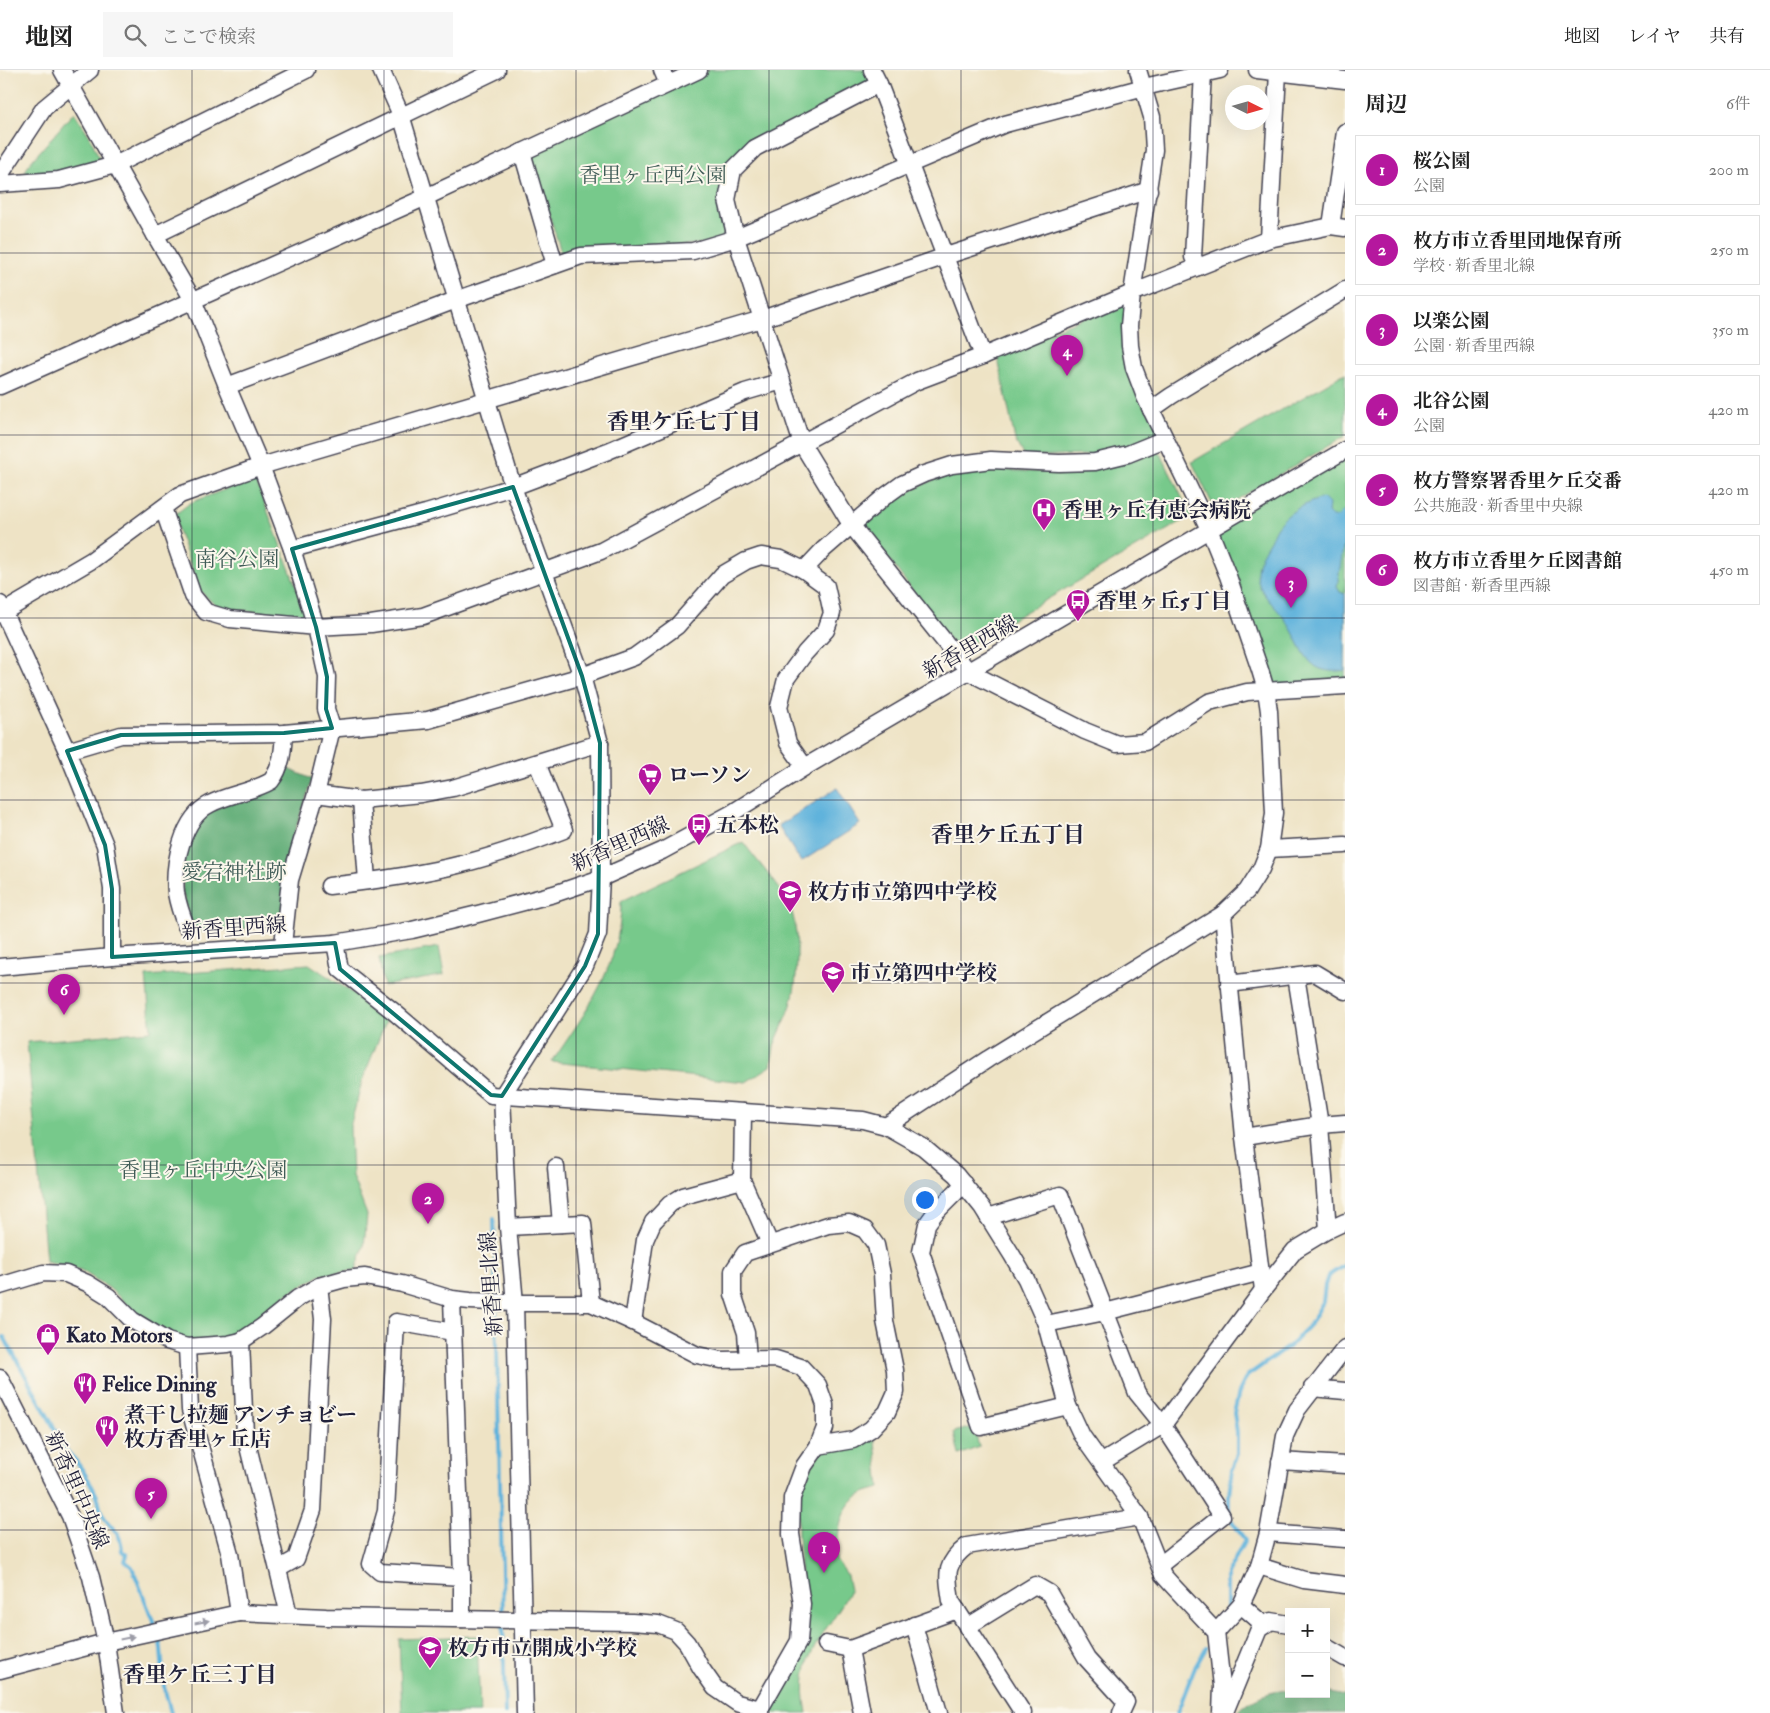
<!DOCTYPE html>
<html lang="ja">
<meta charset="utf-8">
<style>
:root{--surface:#fff;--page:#f6f6f6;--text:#222;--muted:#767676;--line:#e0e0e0;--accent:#b5179e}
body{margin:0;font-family:"IM FELL Double Pica","Noto Serif JP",serif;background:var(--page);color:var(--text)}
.controls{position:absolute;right:15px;bottom:15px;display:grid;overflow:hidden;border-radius:0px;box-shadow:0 5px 20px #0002}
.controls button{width:45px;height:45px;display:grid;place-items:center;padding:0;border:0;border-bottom:1px solid var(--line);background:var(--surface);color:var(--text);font:25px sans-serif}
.compass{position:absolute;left:1225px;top:15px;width:45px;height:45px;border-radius:50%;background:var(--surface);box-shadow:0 5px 20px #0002;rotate:95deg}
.you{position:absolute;left:924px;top:1129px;width:18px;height:18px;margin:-12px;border:4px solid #fff;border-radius:50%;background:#1a73e8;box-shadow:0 0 0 8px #1a73e833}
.badge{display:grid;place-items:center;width:32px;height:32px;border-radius:50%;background:var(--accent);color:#fff;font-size:16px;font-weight:700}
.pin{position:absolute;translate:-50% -41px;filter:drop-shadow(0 1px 2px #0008)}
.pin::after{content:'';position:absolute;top:26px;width:18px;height:15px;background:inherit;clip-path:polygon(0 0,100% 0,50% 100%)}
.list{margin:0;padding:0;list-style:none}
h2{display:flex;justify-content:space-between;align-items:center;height:65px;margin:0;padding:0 20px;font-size:21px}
h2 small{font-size:16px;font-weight:400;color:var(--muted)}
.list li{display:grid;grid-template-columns:32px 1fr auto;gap:15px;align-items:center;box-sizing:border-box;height:70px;margin:0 10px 10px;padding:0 10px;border:1px solid var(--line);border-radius:0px}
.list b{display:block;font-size:19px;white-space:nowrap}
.list p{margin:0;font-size:16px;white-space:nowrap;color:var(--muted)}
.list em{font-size:16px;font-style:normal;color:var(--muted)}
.icon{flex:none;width:28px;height:28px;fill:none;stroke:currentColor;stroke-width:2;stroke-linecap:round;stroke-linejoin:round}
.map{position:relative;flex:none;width:1345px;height:1643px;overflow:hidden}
header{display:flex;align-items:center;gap:30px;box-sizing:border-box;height:70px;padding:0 25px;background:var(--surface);border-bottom:1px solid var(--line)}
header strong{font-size:24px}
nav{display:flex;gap:28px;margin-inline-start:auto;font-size:18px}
.search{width:350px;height:45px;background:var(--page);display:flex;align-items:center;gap:12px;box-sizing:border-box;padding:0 18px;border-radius:0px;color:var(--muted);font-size:19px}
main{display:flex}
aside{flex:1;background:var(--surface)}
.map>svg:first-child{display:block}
.green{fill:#77c98b;stroke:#4c7663}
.forest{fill:#61ad77;stroke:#426859}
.water{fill:#61b3dc;stroke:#426a8c}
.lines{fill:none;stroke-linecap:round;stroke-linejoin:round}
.stream{stroke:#61b3dc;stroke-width:4}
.minor-casing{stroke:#413f50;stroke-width:19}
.minor{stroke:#fff;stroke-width:16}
.oneway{fill:#9c9ca7}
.marked{fill:none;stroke:#0f766e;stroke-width:4;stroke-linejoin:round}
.grid{fill:none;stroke:#22223b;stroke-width:1;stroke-opacity:0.55}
.labels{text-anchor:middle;stroke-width:4;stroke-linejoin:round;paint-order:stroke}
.park-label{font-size:21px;fill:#405c57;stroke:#fbf7ec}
.poi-label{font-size:21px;font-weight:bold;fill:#22223b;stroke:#fbf7ec;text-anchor:start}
.street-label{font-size:21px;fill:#22223b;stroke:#fbf7ec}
.neighbourhood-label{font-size:22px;font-weight:bold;fill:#22223b;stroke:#fbf7ec}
</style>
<header>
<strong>地図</strong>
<div class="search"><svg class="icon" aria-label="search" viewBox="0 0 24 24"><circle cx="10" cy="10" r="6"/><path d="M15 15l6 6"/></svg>ここで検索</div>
<nav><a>地図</a><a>レイヤ</a><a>共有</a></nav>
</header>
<main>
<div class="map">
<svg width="1345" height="1643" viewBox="0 0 1345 1643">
<rect width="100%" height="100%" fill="#fbf7ec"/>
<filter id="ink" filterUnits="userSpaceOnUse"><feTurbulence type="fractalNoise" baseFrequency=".02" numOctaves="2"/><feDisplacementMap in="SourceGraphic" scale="10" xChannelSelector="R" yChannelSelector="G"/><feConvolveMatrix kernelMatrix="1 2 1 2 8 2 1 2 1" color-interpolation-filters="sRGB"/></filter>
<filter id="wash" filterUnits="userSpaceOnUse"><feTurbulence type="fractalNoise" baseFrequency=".0096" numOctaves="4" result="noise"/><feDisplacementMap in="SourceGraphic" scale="20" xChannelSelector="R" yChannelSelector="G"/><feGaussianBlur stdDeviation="1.12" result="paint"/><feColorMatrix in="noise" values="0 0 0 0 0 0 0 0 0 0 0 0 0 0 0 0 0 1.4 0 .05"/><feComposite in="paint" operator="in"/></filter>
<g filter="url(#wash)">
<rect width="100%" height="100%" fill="#eee3c5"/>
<!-- green -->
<g class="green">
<polygon points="709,0 866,0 872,13 733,91 732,165 708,173 562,185 532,89 535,83 542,77"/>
<polygon points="74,42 89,65 101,92 38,108 29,108 25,102 29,94"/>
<polygon points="1128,229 1125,255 1160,367 1114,384 1024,387 1015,370 997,284"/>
<polygon points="1345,303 1345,366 1216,442 1192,392"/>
<polygon points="1345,380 1345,616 1266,620 1209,459"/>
<path d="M1158,382L1161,384L1191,446L958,581L863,455C889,434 916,414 948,405C977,396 1015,402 1046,402C1085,401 1121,393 1158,382Z"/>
<polygon points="255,408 307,545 231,540 214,534 200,521 173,446 190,433"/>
<path d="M743,772C756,790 772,807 785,826C801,851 799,907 791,935C787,949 778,963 774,977C773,983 772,990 771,996L746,1012L552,992C586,942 622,894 621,831Z"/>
<polygon points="439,877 444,905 384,916 379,888"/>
<polygon points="309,894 388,946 362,1011 350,1057 352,1106 367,1145 364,1176 356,1200 321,1205 287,1224 249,1254 219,1270 183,1271 152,1256 109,1218 81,1200 46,1191 27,972 151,961 146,906"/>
<polygon points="974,1357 979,1377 959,1385 954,1362"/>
<path d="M874,1363L880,1418C874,1420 867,1421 862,1424C838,1435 838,1468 836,1490L847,1506L850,1520C826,1567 795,1583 807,1643H766L805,1573L798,1464V1429L810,1399L822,1380Z"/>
<polygon points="477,1566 480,1643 402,1643 399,1569"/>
</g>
<!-- forest -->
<g class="forest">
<polygon points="286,698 312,709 308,723 290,775 281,856 198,862 191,855 182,822 185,779 203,746"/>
<path d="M1289,1620V1624H1326V1622L1345,1626V1643H1237C1249,1628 1270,1621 1289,1620Z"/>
</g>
<!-- water -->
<g class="water">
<path d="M1323,428L1329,434L1328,443L1332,447H1337L1345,439V466L1337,517L1340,522L1345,524V600C1337,602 1323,602 1315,596C1302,587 1295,561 1284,548C1276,537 1261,525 1258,511C1254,496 1262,484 1269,472C1272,468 1273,463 1276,458C1286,443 1305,433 1323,428Z"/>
<polygon points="837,718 860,754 801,792 778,756"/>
</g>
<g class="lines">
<!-- stream -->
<g class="stream">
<polyline points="494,1149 496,1229"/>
<polyline points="496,1236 503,1546"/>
<path d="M4,1267L67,1381C80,1394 89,1409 97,1426C99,1431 99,1436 101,1441C108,1459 121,1458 122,1481L127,1485L125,1491L132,1497L155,1556"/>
<polyline points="1227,1539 1227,1504 1245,1470 1229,1447 1229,1425 1232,1400 1237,1383 1237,1362 1234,1343 1239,1322 1247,1306 1291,1275 1311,1253 1323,1232 1325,1215 1328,1206 1345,1195"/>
<polyline points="503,1553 505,1643"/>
<polyline points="159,1565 161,1579 164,1617 171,1643"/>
<polyline points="1177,1643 1194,1599 1206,1578"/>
</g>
</g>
</g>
<g filter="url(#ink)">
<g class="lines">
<!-- minor casing -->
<g class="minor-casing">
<g id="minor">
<polyline points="62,0 155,165 193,230 227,316 261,396 292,479 316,557 327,607 326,639 332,658 316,724 290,810 283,875"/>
<polyline points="381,0 401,45 513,417 582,606 600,673 601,808 598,864 585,896 502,1026 508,1157 515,1233 525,1643"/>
<polyline points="662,0 668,14"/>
<polyline points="872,0 879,14 755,78 733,100 727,130 736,168 802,374 852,456 969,602 1085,661 1117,674 1145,672 1209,632 1247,622 1345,616"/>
<polyline points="1257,0 1345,10"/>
<polyline points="879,14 983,286"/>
<polyline points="522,82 555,195"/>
<polyline points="0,105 44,38 90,0"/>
<polyline points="0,114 59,110 115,95 306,0"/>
<polyline points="1331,156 1345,62"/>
<polyline points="155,165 497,0"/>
<polyline points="1269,169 1278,2"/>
<polyline points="1198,197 1193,187 1203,3"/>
<polyline points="0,316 426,127 699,0"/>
<polyline points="227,316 456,230 581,186 693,181 736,168 1005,54 1144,17 1220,0"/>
<polyline points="1151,340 1171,326 1345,220"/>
<polyline points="163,438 193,526 206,542 230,549 316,557 371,554 423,546 601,481 917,311 983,286 1132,223 1269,169 1331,156 1345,158"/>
<polyline points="292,479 426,443 513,417 608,381 745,322 782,311"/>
<polyline points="804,500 823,480 884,427 902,414 924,404 952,395 991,390 1059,393 1095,392 1128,384 1165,369"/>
<polyline points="0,534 67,681 105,775 112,819 112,887"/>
<polyline points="0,544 92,490 180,425 261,396 762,249 946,186 1149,120"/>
<polyline points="67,681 121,665 284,663 428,650 582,606 634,587 677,556 722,505 746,491 761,486 781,489 804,500 826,516 832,543 826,560 805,583 786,609 779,637 788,673 805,697"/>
<polyline points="316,724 361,730 421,724 453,718 600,673"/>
<polyline points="361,730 367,811"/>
<polyline points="1269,779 1345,775"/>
<path d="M329,816C373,811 419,805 462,794C497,785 531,773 564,760L537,693"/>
<polyline points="1223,844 1244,1067 1263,1220"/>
<path d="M186,856C182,846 178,834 176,823C173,795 182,748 210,734C229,724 252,722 271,711C282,697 283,680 284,663"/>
<polyline points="335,873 340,899 393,941 491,1025 863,1050 886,1056 923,1077 956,1105 982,1137 1012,1185 1026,1209 1046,1254 1068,1336 1082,1366 1140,1447 1163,1505 1172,1515 1216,1562 1222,1616 1221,1643"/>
<polyline points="0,897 112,887 335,873 412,860 474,845 554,824 601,808 662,781 732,743 805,697 1345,380"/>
<polyline points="1296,906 1320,1055 1328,1160"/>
<polyline points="1229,914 1315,903 1345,921"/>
<polyline points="743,1042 742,1110 770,1174"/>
<polyline points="886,1056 988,989 1223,844 1247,821 1261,799 1269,779 1274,743 1269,641 1266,620 1260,600 1228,506 1209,459 1145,327 1134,298 1130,276 1129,256 1132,223 1154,80 1152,47 1138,0"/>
<polyline points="1244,1067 1320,1055 1345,1053"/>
<polyline points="556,1097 561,1154"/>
<polyline points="964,1114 935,1143 927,1154 921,1182 981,1357 1068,1336"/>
<polyline points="988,1147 1060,1125 1137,1323 1163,1355 1222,1446 1160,1495"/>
<polyline points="508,1157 583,1153 591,1233"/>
<polyline points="0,1216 43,1203 66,1204 87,1213 108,1226 132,1250 167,1271 187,1277 228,1274 241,1271 262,1257 298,1228 319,1216 344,1209 365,1207 402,1214 452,1229 470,1231 515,1233 591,1233 633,1252 697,1285 721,1290 776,1289 801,1297 818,1315 825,1335 825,1358 818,1376 804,1396 792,1428 791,1464 802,1534 799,1571 760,1639 760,1643"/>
<polyline points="452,1229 462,1507 462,1549"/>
<polyline points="633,1252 645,1170 653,1152 670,1134 683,1126 742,1110"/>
<polyline points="1046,1254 1105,1242 1261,1202"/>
<polyline points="453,1262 396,1252 386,1441 371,1494 380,1502 462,1507"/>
<polyline points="241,1271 245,1364 289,1545"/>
<polyline points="187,1277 190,1340 230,1484 239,1543 326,1547 632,1552 658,1554 676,1561 687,1573 701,1598 715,1618 737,1633 760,1639"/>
<polyline points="748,1289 746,1263 733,1224 733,1201 745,1183 828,1155 849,1153 865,1160 876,1175 882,1204 885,1251 895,1300 896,1322 887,1342 871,1359 853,1370 818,1376"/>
<polyline points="0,1308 70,1446 91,1507 106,1572 116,1643"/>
<polyline points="1312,1318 1345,1321"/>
<polyline points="1280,1391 1345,1395"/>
<polyline points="1102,1392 1163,1355 1263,1220 1295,1180 1328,1160 1345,1152"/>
<polyline points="1268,1463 1345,1469"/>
<polyline points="1259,1496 1304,1510 1345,1515"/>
<polyline points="278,1499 296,1489 313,1440 323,1249 319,1216"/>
<polyline points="1241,1535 1264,1555"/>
<polyline points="914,1555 939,1643"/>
<polyline points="967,1557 1035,1515 1049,1523 1087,1589 1126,1632 1121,1643"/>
<polyline points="1216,1562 1241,1535 1259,1496 1268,1463 1285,1366 1297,1340 1345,1278"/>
<polyline points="826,1574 850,1579 957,1540"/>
<polyline points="1326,1577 1345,1588"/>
<polyline points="850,1579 862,1643"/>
<polyline points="0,1600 106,1572 239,1543"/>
<polyline points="1225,1642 1259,1559 1271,1551 1289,1554"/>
<path d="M1023,1643L951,1531C947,1504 944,1494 967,1476L1140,1447"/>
</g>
</g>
<!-- minor -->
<use href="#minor" class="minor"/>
</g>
<!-- one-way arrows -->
<defs><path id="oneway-solid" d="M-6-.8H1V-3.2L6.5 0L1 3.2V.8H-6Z" transform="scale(1.25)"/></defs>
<g class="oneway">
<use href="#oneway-solid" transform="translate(202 1552) rotate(-12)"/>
<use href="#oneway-solid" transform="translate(127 1568) rotate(-12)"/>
</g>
</g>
<!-- marked area -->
<path class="marked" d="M513,417L582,606L600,673L598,864L585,896L502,1026L491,1025L340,899L335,873L112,887V819L105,775L67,681L121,665L284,663L332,658L326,639L327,607L316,557L292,479Z"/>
<!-- grid -->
<path class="grid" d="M192,0V1643M384,0V1643M576,0V1643M769,0V1643M961,0V1643M1153,0V1643M0,183H1345M0,365H1345M0,548H1345M0,730H1345M0,913H1345M0,1095H1345M0,1278H1345M0,1460H1345"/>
<!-- icons -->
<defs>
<g id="hospital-pin" transform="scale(1.25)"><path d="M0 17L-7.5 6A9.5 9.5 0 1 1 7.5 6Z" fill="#b5179e" stroke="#fbf7ec"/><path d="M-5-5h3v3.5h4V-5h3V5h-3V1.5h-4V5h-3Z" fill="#fff"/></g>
<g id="bus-pin" transform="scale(1.25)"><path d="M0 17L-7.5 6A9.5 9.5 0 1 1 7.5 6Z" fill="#b5179e" stroke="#fbf7ec"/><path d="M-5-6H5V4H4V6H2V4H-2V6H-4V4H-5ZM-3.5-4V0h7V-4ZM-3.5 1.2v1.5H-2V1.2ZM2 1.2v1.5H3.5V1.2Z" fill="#fff"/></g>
<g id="supermarket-pin" transform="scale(1.25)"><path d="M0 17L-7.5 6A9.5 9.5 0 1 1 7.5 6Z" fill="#b5179e" stroke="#fbf7ec"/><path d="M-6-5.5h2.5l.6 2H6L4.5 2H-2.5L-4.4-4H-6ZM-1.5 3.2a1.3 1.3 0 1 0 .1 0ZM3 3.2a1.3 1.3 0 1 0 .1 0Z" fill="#fff"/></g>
<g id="school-pin" transform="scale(1.25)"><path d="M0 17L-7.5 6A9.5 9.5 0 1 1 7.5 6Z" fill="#b5179e" stroke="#fbf7ec"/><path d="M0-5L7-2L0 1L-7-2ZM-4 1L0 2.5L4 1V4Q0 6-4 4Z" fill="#fff"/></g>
<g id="shop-pin" transform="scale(1.25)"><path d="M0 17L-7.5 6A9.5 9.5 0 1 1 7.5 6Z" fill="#b5179e" stroke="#fbf7ec"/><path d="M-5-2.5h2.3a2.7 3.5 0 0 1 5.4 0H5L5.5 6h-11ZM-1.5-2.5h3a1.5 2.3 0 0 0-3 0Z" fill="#fff"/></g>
<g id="restaurant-pin" transform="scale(1.25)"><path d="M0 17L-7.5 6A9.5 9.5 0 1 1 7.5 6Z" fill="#b5179e" stroke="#fbf7ec"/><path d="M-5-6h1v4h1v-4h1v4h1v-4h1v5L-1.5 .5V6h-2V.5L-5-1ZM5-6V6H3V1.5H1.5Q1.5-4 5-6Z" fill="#fff"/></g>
</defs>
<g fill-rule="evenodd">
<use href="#hospital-pin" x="1044" y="440"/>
<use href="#bus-pin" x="1078" y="531"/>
<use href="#supermarket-pin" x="650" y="705"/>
<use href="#bus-pin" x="699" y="755"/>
<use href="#school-pin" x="790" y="822"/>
<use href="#school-pin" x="833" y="903"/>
<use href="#shop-pin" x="48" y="1265"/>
<use href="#restaurant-pin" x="85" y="1314"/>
<use href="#restaurant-pin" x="107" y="1357"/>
<use href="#school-pin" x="430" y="1578"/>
</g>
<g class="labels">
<!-- park labels -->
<g class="park-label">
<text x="653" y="112">香里ヶ丘西公園</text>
<text x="237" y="496">南谷公園</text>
<text x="234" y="809">愛宕神社跡</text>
<text x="203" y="1107">香里ヶ丘中央公園</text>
</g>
<!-- poi labels -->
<g class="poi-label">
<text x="1062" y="447">香里ヶ丘有恵会病院</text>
<text x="1096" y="538">香里ヶ丘5丁目</text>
<text x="668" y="712">ローソン</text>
<text x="716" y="762">五本松</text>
<text x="808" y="829">枚方市立第四中学校</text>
<text x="850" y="910">市立第四中学校</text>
<text x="66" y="1272">Kato Motors</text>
<text x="102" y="1321">Felice Dining</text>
<text x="124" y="1352">煮干し拉麺 アンチョビー<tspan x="124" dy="24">枚方香里ヶ丘店</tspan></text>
<text x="448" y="1585">枚方市立開成小学校</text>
</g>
<!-- street labels -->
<g class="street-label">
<text transform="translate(970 577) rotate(-30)" y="7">新香里西線</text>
<text transform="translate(620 774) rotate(-24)" y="7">新香里西線</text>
<text transform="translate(234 858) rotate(-4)" y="7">新香里西線</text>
<text transform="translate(491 1214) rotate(-94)" y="7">新香里北線</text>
<text transform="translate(77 1420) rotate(66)" y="7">新香里中央線</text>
</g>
<!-- neighbourhood labels -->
<g class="neighbourhood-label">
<text x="684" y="359">香里ケ丘七丁目</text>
<text x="1008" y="772">香里ケ丘五丁目</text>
<text x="200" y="1612">香里ケ丘三丁目</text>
</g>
</g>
</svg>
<div class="controls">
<button>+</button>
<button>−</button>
</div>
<svg class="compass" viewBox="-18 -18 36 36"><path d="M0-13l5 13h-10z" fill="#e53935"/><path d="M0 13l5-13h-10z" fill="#767676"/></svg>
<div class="you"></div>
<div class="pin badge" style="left:824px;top:1503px">1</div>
<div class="pin badge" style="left:428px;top:1154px">2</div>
<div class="pin badge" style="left:1291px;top:538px">3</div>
<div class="pin badge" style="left:1067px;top:306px">4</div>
<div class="pin badge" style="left:151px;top:1449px">5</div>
<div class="pin badge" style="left:64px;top:945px">6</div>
</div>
<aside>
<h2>周辺<small>6件</small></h2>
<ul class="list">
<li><span class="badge">1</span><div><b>桜公園</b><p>公園</p></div><em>200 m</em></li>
<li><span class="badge">2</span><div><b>枚方市立香里団地保育所</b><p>学校 · 新香里北線</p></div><em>250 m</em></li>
<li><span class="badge">3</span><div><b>以楽公園</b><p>公園 · 新香里西線</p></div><em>350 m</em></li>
<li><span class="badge">4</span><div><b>北谷公園</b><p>公園</p></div><em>420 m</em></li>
<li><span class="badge">5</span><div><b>枚方警察署香里ケ丘交番</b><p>公共施設 · 新香里中央線</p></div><em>420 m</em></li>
<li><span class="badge">6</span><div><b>枚方市立香里ケ丘図書館</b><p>図書館 · 新香里西線</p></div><em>450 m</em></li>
</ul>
</aside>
</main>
